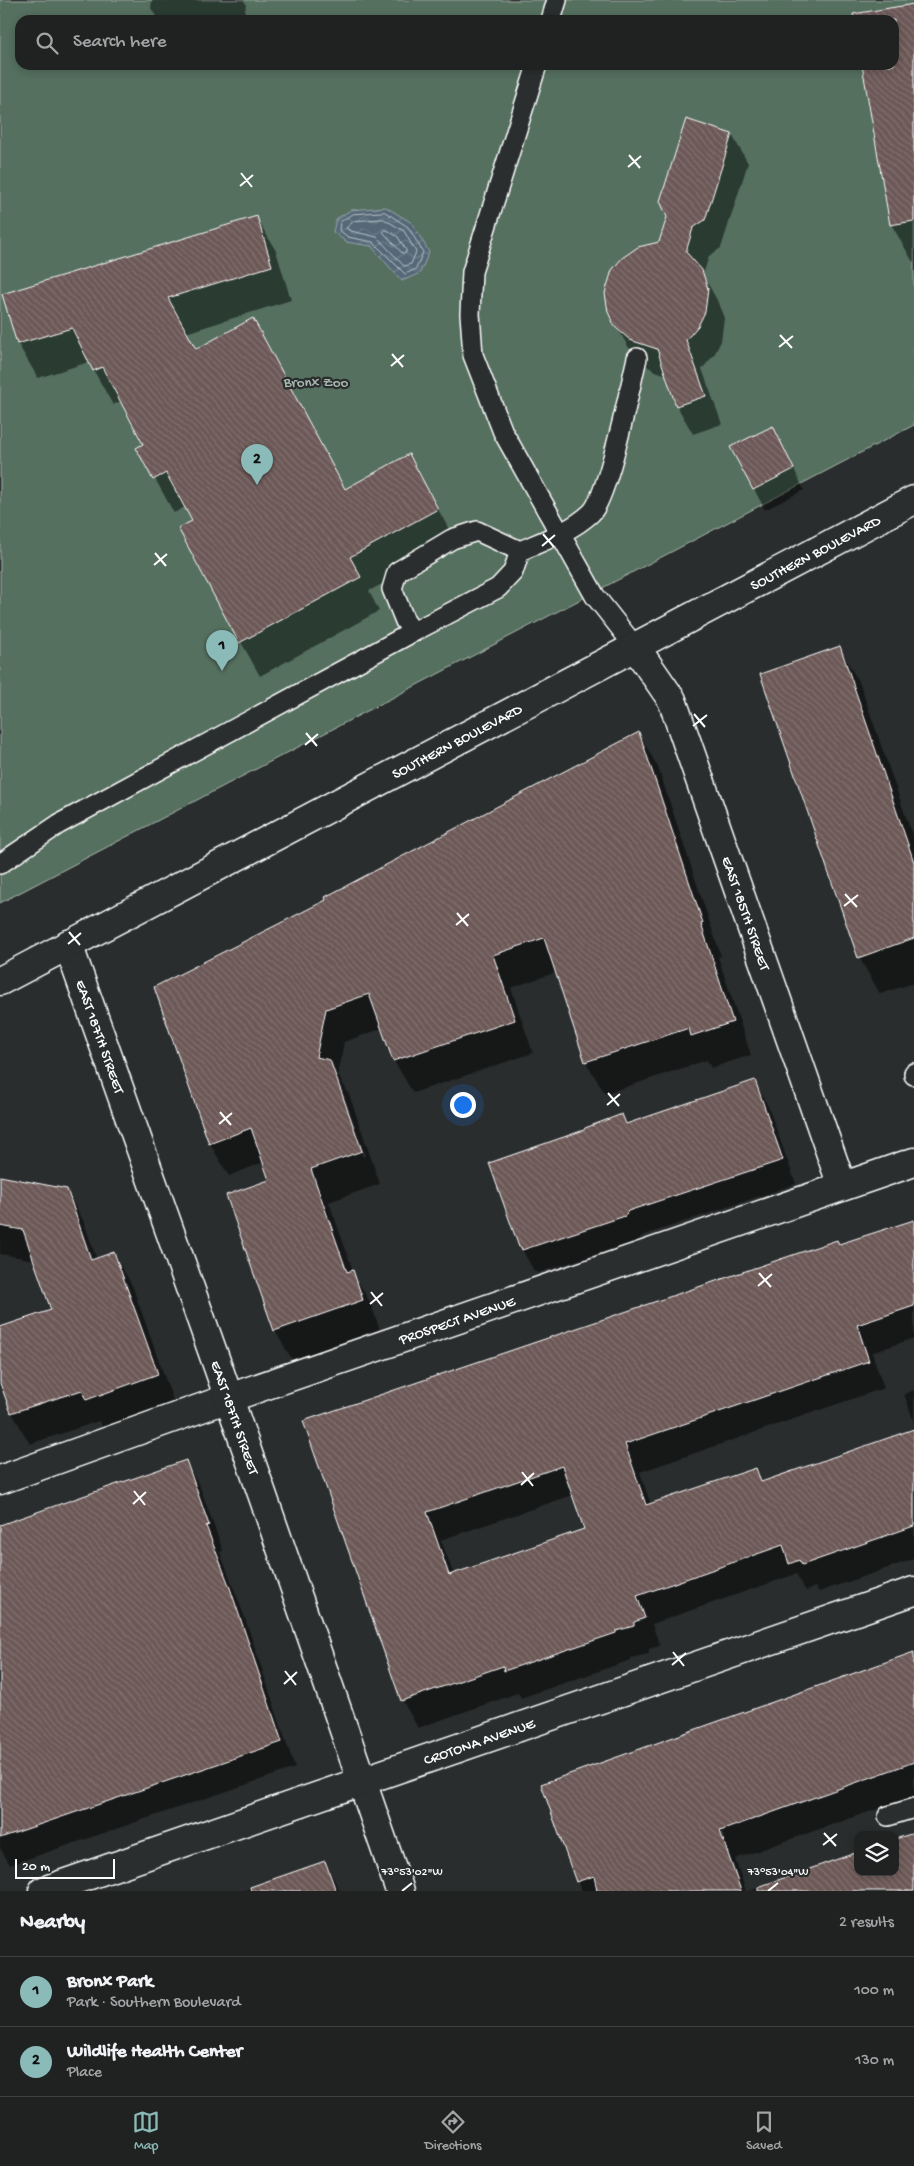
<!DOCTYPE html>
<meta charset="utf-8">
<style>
:root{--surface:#202222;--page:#282a2a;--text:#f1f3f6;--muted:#a2a4a5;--line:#3d3f40;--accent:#8bbbb9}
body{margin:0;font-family:"Gochi Hand",sans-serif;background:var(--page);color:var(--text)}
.controls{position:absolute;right:15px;bottom:15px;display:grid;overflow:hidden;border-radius:10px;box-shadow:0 2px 8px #0003}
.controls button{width:45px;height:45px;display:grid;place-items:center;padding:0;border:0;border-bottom:1px solid var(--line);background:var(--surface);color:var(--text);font:25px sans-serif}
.scale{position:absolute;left:15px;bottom:12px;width:100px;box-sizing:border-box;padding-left:5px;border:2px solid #fff;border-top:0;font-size:14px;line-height:18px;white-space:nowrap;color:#fff;-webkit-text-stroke:4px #2a2d2e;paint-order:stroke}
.you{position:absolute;left:462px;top:1104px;width:18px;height:18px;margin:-12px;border:4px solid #fff;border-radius:50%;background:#1a73e8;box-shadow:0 0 0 8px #1a73e833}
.badge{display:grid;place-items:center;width:32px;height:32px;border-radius:50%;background:var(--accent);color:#111;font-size:16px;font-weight:700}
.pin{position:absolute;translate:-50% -41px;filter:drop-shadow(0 1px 2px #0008)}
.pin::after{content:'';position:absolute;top:26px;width:18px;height:15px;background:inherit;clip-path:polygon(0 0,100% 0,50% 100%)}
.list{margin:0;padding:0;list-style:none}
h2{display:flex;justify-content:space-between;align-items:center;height:65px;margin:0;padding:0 20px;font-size:21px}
h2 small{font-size:16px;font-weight:400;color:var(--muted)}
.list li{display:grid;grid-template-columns:32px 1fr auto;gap:15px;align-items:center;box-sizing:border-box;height:70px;padding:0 20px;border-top:1px solid var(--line)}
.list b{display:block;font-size:19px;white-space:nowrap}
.list p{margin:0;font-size:16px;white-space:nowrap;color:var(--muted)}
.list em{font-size:16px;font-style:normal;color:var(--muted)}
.icon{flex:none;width:28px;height:28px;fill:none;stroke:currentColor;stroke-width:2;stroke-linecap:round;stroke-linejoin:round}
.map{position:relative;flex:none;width:914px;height:1891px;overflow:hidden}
.search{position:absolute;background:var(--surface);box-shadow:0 2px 8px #0003;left:15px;right:15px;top:15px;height:55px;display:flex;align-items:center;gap:12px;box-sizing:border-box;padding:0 18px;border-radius:15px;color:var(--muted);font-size:19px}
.sheet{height:205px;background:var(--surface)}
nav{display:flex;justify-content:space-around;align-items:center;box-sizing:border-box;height:70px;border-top:1px solid var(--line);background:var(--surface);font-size:14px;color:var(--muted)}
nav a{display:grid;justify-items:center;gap:2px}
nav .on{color:var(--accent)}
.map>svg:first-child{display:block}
.green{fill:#54705f;stroke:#aab8af;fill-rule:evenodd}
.water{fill:url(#water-waves);stroke:#98a4ad}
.shadow{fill:#0007;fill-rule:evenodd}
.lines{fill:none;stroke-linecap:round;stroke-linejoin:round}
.shore{stroke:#bbc3c9;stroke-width:1}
.building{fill:url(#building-back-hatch);stroke:#fff;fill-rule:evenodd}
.service-casing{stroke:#fff;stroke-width:22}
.minor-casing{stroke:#fff;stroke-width:31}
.tertiary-casing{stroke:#fff;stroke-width:31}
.secondary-casing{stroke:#fff;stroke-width:31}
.service{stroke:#2a2d2e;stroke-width:19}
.minor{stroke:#2a2d2e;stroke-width:28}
.tertiary{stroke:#2a2d2e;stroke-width:28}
.secondary{stroke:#2a2d2e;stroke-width:28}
.ticks{fill:none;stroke:#fff;stroke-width:2}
.labels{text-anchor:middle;stroke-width:4.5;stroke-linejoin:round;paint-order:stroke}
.park-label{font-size:15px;fill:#aab8af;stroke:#2a2d2e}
.street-label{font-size:15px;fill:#fff;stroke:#2a2d2e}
.ticks-label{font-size:12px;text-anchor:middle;fill:#fff;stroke:#2a2d2e;stroke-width:4.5;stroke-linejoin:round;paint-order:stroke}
</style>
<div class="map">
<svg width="914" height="1891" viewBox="0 0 914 1891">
<defs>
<pattern id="water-waves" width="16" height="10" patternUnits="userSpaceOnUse" patternTransform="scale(1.25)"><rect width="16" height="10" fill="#546877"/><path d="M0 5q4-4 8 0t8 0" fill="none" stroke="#6e7f8b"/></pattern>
<pattern id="building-back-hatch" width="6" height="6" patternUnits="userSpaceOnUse" patternTransform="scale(1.25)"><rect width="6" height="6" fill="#6c5957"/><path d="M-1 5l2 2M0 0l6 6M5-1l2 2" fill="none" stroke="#827270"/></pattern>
</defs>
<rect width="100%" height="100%" fill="#2a2d2e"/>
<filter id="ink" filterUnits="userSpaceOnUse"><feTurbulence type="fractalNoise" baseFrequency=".02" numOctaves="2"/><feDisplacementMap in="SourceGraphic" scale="10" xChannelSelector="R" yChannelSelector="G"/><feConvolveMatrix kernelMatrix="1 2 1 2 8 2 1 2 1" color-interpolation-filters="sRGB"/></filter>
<g filter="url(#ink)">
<!-- green -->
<path class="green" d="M0,0H914V425L0,903ZM20,20H894V65H20Z"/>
<!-- water -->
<polygon class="water" points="386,207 412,223 429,252 420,273 402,281 371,246 346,242 333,232 336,219 351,210"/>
<!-- shadow -->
<g class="shadow">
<polygon points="152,0 244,0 246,4 244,20 158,20 151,8"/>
<polygon points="914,5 914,261 913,262 891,224 863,65 894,65 894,20 856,20"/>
<polygon points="732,135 748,163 721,248 709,256 703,275 717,300 724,318 721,341 714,355 702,369 722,424 693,434 677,406 667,375 655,371 642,363 629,348 612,319 606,293 609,278 617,264 660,243"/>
<polygon points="256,217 276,251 291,300 186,333 196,351 253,320 345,490 409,456 457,544 369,591 379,611 260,676 241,642 193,522 185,507 174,513 138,448 145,444 121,401 113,405 89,362 38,378 18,344 3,295"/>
<polygon points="784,448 804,490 765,510 754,489"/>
<polygon points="839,647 860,684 914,840 914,983 880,994 859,957"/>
<path d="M639,734L658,767L721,956L718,957L751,1055L711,1068L707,1060L605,1094L586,1062L557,972L511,988L533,1053L413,1093L394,1061L383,1028L344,1042L338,1075L349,1094L380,1184L329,1202L355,1276L371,1304L381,1333L294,1363L275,1331L271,1181L264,1162L229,1176L210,1144L156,988L327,900ZM340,1090H342L365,1156L363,1157Z"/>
<polygon points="754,1081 768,1106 796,1184 642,1236 639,1240 538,1273 534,1271 520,1246 585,1131 622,1115 627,1125"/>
<path d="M0,1177L66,1190L84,1222L97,1260L114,1254L132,1285L175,1406L105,1431L99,1421L30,1444L12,1413L0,1379V1329L52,1311L34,1260L0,1254ZM76,1219H78L95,1266L92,1267Z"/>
<path d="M914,1221V1338L872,1353L884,1388L640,1472L651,1505L755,1469L763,1483L914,1430V1559L819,1592L815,1587L806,1591L796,1574L652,1624L660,1646L649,1649V1654L631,1658V1660L521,1698L518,1693L418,1728L402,1700L305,1422ZM573,1495L586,1529L454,1575L441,1540Z"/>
<polygon points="914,1390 914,1422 904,1394"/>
<polygon points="185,1461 200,1487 223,1551 220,1552 244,1615 295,1768 10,1865 0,1848 0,1525"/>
<polygon points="914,1654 914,1796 735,1859 746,1891 581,1891 543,1785"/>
<polygon points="914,1834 914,1891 749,1891 858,1853 858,1872 895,1872"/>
<polygon points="325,1862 340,1891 242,1891"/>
</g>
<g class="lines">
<!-- shore -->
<g class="shore">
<polygon points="385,212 408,227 423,252 416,269 405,274 373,242 348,237 339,230 340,222 353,214"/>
<polygon points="384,219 404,231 416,252 411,264 404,266 377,237 351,231 346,228 354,221"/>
<polygon points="384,230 387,230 398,237 406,250 406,253 402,253 384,233"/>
</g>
</g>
<!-- building -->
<g class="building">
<polygon points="914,4 914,221 890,225 862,65 894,65 894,20 854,20 853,14"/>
<polygon points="686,119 732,134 705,220 693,228 686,252 702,270 708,289 705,312 698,326 686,340 706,396 676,406 657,349 630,340 615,327 608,312 605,293 612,270 622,258 638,247 659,242 667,217 660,201"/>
<polygon points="257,216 272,266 168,298 196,349 253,318 345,489 409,454 438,509 350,557 361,577 239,643 178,528 192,521 166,473 153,480 136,448 143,444 102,367 93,371 72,328 17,344 2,294"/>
<polygon points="773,426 794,469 753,490 730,447"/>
<polygon points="840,646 914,862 914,938 858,958 760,674"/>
<polygon points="639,732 703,923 701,924 733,1022 691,1036 689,1028 585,1062 544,938 493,955 515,1020 393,1061 369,994 326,1009 316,1057 330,1060 362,1151 311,1169 347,1272 353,1270 363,1300 274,1331 226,1195 269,1180 251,1128 209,1144 154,987 326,900 325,897"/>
<polygon points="755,1080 783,1160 628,1211 625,1216 522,1250 521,1247 519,1247 489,1163 584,1130 585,1128 622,1114 626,1124"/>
<polygon points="0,1176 67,1189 91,1260 114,1252 158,1374 86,1400 82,1390 11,1413 0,1383 0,1327 51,1310 23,1230 0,1226"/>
<path d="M914,1220V1306L857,1325L869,1361L625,1444L646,1505L756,1468L761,1482L914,1429V1526L802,1565L799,1560L789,1564L783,1545L637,1596L645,1618L634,1622V1626L616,1631V1633L504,1671L503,1666L401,1701L303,1421L837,1240L839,1244ZM562,1466L584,1529L449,1575L427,1512Z"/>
<polygon points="186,1460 209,1525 206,1526 230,1588 282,1742 0,1838 0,1525"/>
<polygon points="914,1652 914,1762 720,1831 741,1891 597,1891 594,1876 576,1882 541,1784"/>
<polygon points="914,1833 914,1891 758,1891 758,1887 858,1852 858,1872 895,1872 895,1839"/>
<polygon points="325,1861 336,1891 251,1891 250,1887"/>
</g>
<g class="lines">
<!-- service casing -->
<g class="service-casing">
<g id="service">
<polyline points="551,20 557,0"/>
<polyline points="537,65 472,272 470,314 473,355 503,432 595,596 636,648"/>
<polyline points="413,632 498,588 513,572 520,551"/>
<path d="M0,864L59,824L413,632L405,621L392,589L397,572L452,539L477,531L520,551C543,541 572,531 591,513C608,497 630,387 637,358"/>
<polyline points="914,1073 914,1075"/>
<polyline points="888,1816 914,1808"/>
</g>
</g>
<!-- minor casing -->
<g class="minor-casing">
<g id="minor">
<path id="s1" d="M636,648L672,700L842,1186"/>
<path id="s2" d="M0,1480L229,1398L914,1162"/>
</g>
</g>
<!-- tertiary casing -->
<g class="tertiary-casing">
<g id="tertiary">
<path id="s3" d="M68,944L218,1367L400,1891"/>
<path id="s4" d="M43,1891L914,1591"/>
</g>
</g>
<!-- secondary casing -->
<g class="secondary-casing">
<g id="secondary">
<path id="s5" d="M0,981L914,500"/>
</g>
</g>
<!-- service -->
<use href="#service" class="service"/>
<!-- minor -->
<use href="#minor" class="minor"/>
<!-- tertiary -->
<use href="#tertiary" class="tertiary"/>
<!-- secondary -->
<use href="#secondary" class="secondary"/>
</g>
</g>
<!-- ticks -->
<path class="ticks" d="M629,155L640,168M628,167L641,156M241,173L252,187M240,186L253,175M780,335L792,348M779,347L793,336M392,354L403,367M391,366L404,355M543,534L554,547M542,546L555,535M155,553L166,566M154,565L167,554M694,714L705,727M693,726L707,715M306,733L317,746M305,745L318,734M845,894L857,907M844,906L858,895M457,913L468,926M456,925L469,914M69,932L80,945M68,944L81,933M608,1093L619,1106M607,1105L620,1094M220,1112L231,1125M219,1124L232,1113M759,1273L771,1287M758,1286L772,1274M371,1292L382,1306M370,1304L383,1293M522,1472L533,1486M521,1485L534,1473M134,1491L145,1505M133,1504L146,1492M673,1652L684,1666M672,1665L686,1653M285,1671L296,1685M284,1684L297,1672M824,1833L836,1846M823,1845L837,1834M402,1891L412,1883M768,1891L778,1883"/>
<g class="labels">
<!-- park labels -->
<g class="park-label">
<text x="316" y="386">Bronx Zoo</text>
</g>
<!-- street labels -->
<g class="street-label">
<text dy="5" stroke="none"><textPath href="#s5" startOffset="921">SOUTHERN BOULEVARD</textPath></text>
<text dy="5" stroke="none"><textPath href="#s5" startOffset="516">SOUTHERN BOULEVARD</textPath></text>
<text dy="5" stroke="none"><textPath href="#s1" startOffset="289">EAST 185TH STREET</textPath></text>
<text dy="5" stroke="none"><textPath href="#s3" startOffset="98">EAST 187TH STREET</textPath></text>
<text dy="5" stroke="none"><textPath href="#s2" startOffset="484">PROSPECT AVENUE</textPath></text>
<text dy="5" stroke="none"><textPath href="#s3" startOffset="502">EAST 187TH STREET</textPath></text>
<text dy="5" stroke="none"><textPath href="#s4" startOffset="461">CROTONA AVENUE</textPath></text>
</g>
</g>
<g class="ticks-label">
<text x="412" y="1875">73°53'02"W</text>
<text x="778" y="1875">73°53'04"W</text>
</g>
</svg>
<div class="controls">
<button><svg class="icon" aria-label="layers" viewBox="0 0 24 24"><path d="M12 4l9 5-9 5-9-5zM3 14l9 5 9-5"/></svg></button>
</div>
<div class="scale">20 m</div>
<div class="you"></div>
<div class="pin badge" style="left:222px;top:671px">1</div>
<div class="pin badge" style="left:257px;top:485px">2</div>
<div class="search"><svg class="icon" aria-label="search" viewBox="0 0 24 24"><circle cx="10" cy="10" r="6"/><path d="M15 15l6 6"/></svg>Search here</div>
</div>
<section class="sheet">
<h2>Nearby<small>2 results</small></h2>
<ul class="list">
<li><span class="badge">1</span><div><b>Bronx Park</b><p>Park · Southern Boulevard</p></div><em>100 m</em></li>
<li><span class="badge">2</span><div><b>Wildlife Health Center</b><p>Place</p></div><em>130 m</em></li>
</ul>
</section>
<nav>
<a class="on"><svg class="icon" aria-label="map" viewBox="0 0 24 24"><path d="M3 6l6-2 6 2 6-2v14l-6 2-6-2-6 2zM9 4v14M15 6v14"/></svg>Map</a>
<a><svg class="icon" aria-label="directions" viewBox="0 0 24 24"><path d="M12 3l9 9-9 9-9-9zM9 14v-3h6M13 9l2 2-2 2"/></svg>Directions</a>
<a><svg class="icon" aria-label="saved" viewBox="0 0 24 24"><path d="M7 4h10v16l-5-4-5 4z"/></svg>Saved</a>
</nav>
